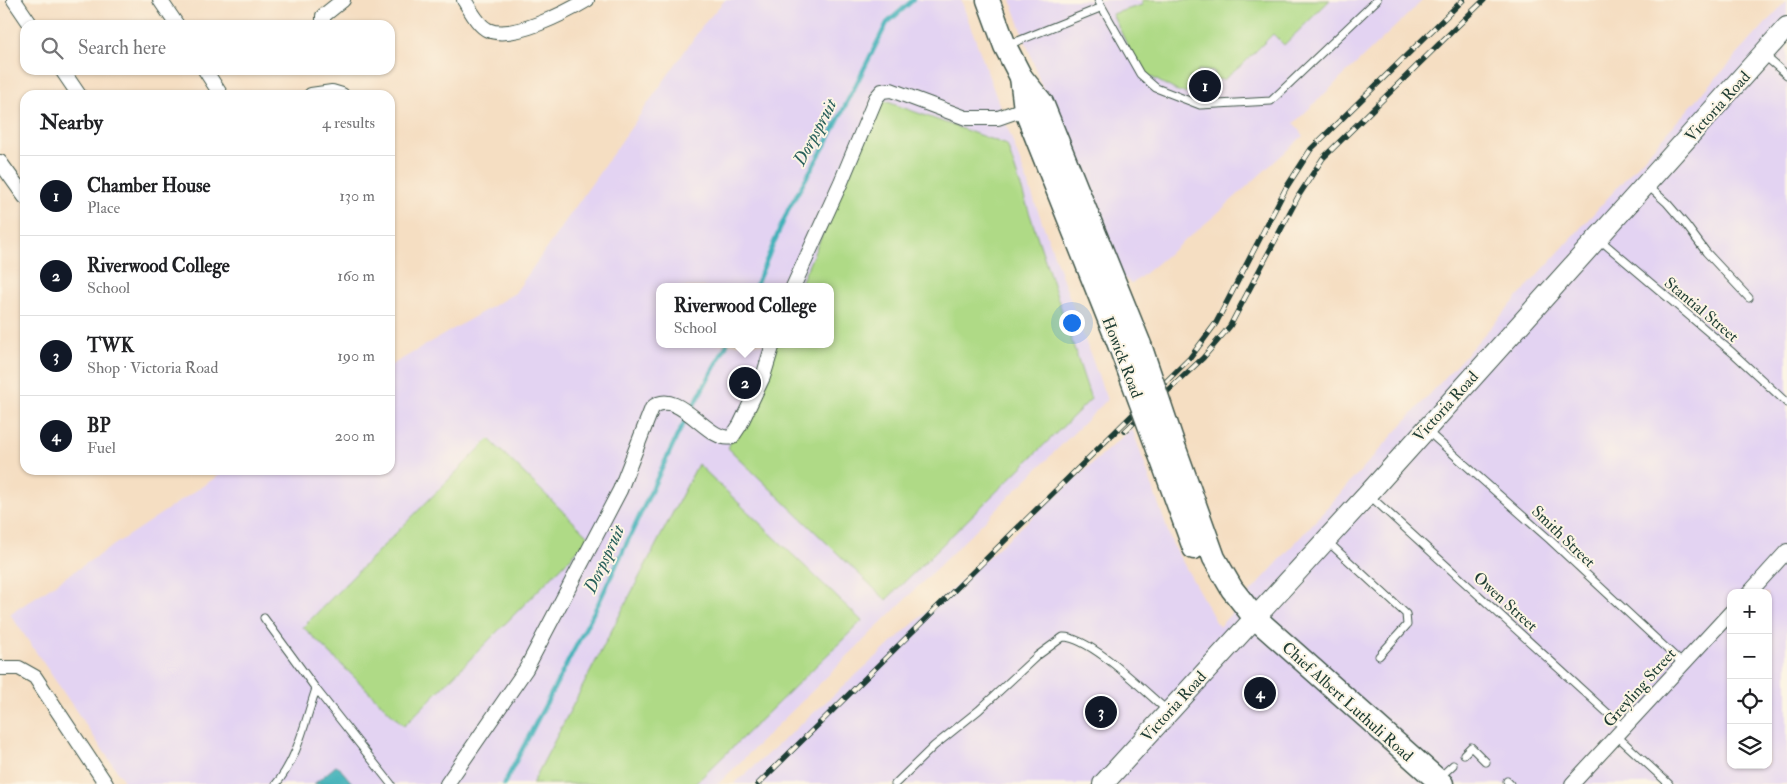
<!DOCTYPE html>
<meta charset="utf-8">
<style>
:root{--surface:#fff;--page:#f6f6f6;--text:#202124;--muted:#757577;--line:#e0e0e0;--accent:#111827}
body{margin:0;font-family:"IM FELL Double Pica",serif;background:var(--page);color:var(--text)}
.controls{position:absolute;right:15px;bottom:15px;display:grid;overflow:hidden;border-radius:10px;box-shadow:0 1px 4px #0004}
.controls button{width:45px;height:45px;display:grid;place-items:center;padding:0;border:0;border-bottom:1px solid var(--line);background:var(--surface);color:var(--text);font:25px sans-serif}
.you{position:absolute;left:1071px;top:322px;width:18px;height:18px;margin:-12px;border:4px solid #fff;border-radius:50%;background:#1a73e8;box-shadow:0 0 0 8px #1a73e833}
.badge{display:grid;place-items:center;width:32px;height:32px;border-radius:50%;background:var(--accent);color:#fff;font-size:16px;font-weight:700}
.pin{position:absolute;translate:-50% -50%;border:2px solid #fff;box-shadow:0 1px 5px #0006}
.popup{position:absolute;left:656px;top:283px;width:178px;height:65px;box-sizing:border-box;display:grid;place-content:center;border-radius:10px;background:var(--surface);filter:drop-shadow(0 1px 4px #0005);font-size:16px;white-space:nowrap;color:var(--muted)}
.popup b{font-size:19px;color:var(--text)}
.popup::after{content:'';position:absolute;left:50%;top:100%;margin-left:-10px;border:10px solid transparent;border-top-color:var(--surface)}
.list{margin:0;padding:0;list-style:none}
h2{display:flex;justify-content:space-between;align-items:center;height:65px;margin:0;padding:0 20px;font-size:21px}
h2 small{font-size:16px;font-weight:400;color:var(--muted)}
.list li{display:grid;grid-template-columns:32px 1fr auto;gap:15px;align-items:center;box-sizing:border-box;height:80px;padding:0 20px;border-top:1px solid var(--line)}
.list b{display:block;font-size:19px;white-space:nowrap}
.list p{margin:0;font-size:16px;white-space:nowrap;color:var(--muted)}
.list em{font-size:16px;font-style:normal;color:var(--muted)}
.icon{flex:none;width:28px;height:28px;fill:none;stroke:currentColor;stroke-width:2;stroke-linecap:round;stroke-linejoin:round}
.map{position:relative;flex:none;width:1787px;height:784px;overflow:hidden}
.search{position:absolute;background:var(--surface);box-shadow:0 1px 4px #0004;left:20px;top:20px;width:375px;height:55px;display:flex;align-items:center;gap:12px;box-sizing:border-box;padding:0 18px;border-radius:15px;color:var(--muted);font-size:19px}
.panel{position:absolute;background:var(--surface);box-shadow:0 1px 4px #0004;left:20px;top:90px;width:375px;height:385px;border-radius:15px}
.map>svg:first-child{display:block}
.built{fill:#e3d3f2;fill-rule:evenodd}
.green{fill:#afda86;stroke:#678c5d}
.water{fill:#41b1b9;stroke:#307776}
.lines{fill:none;stroke-linecap:round;stroke-linejoin:round}
.stream{stroke:#41b1b9;stroke-width:4.5}
.service-casing{stroke:#3f5549;stroke-width:9}
.minor-casing{stroke:#3f5549;stroke-width:16}
.secondary-casing{stroke:#3f5549;stroke-width:22}
.primary-casing{stroke:#3f5549;stroke-width:25}
.service{stroke:#fff;stroke-width:7}
.minor{stroke:#fff;stroke-width:14}
.secondary{stroke:#fff;stroke-width:20}
.primary{stroke:#fff;stroke-width:22}
.rail-casing{stroke:#1f3d34;stroke-width:5.5}
.rail{stroke:#fcf5e5;stroke-width:4;stroke-dasharray:11;stroke-linecap:butt}
.primary-bridge-casing{stroke:#3f5549;stroke-width:25;stroke-linecap:butt}
.primary-bridge{stroke:#fff;stroke-width:22}
.labels{text-anchor:middle;stroke-width:4;stroke-linejoin:round;paint-order:stroke}
.street-label{font-size:16px;fill:#1f3d34;stroke:#fcf5e5}
.water-label{font-size:18px;font-style:italic;fill:#29605c;stroke:#fcf5e5}
</style>
<div class="map">
<svg width="1787" height="784" viewBox="0 0 1787 784">
<rect width="100%" height="100%" fill="#fcf5e5"/>
<filter id="ink" filterUnits="userSpaceOnUse"><feTurbulence type="fractalNoise" baseFrequency=".02" numOctaves="2"/><feDisplacementMap in="SourceGraphic" scale="10" xChannelSelector="R" yChannelSelector="G"/><feConvolveMatrix kernelMatrix="1 2 1 2 8 2 1 2 1" color-interpolation-filters="sRGB"/></filter>
<filter id="wash" filterUnits="userSpaceOnUse"><feTurbulence type="fractalNoise" baseFrequency=".0096" numOctaves="4" result="noise"/><feDisplacementMap in="SourceGraphic" scale="20" xChannelSelector="R" yChannelSelector="G"/><feGaussianBlur stdDeviation="1.12" result="paint"/><feColorMatrix in="noise" values="0 0 0 0 0 0 0 0 0 0 0 0 0 0 0 0 0 1.4 0 .05"/><feComposite in="paint" operator="in"/></filter>
<g filter="url(#wash)">
<rect width="100%" height="100%" fill="#f5dec2"/>
<!-- built -->
<g class="built">
<path d="M725,0H961L1107,400L718,784H126L10,614L227,470H390V366L515,293L703,25ZM660,287H830V344H660Z"/>
<polygon points="1011,0 1423,0 1294,123 1303,136 1213,217 1132,284 1105,265"/>
<path d="M1787,0V784H734L1132,428L1172,543L1219,627ZM1731,593H1768V765H1731Z"/>
</g>
<!-- green -->
<g class="green">
<polygon points="1142,0 1330,0 1284,45 1273,34 1242,65 1223,80 1215,79 1215,72 1198,70 1197,78 1189,77 1188,93 1177,91 1140,71 1112,14 1142,5"/>
<polygon points="882,100 1007,145 1091,399 886,600 728,448 774,344 830,344 830,287 799,287"/>
<polygon points="489,439 590,538 404,726 303,627"/>
<polygon points="698,464 862,621 695,784 532,784"/>
</g>
<!-- water -->
<polygon class="water" points="337,765 353,784 314,784"/>
<g class="lines">
<!-- stream -->
<g class="stream">
<polyline points="755,287 789,208 828,140 887,23 913,0"/>
<polyline points="504,784 599,602 678,434 727,344"/>
</g>
</g>
</g>
<g filter="url(#ink)">
<g class="lines">
<!-- service casing -->
<g class="service-casing">
<g id="service">
<polyline points="1098,0 1140,74 1156,88 1200,105 1271,101 1377,0"/>
<polyline points="1008,45 1100,8"/>
<polyline points="1765,56 1787,75"/>
<polyline points="1647,185 1667,203 1686,225 1706,252 1749,298"/>
<polyline points="1599,239 1733,353 1787,403"/>
<polyline points="1426,430 1550,540 1683,664"/>
<polyline points="1370,496 1624,728"/>
<polyline points="1326,540 1406,614 1407,625 1379,656"/>
<polyline points="264,618 316,689 391,784"/>
<polyline points="1617,736 1669,784"/>
<polyline points="1464,754 1471,747 1486,762"/>
<polyline points="1439,778 1453,765"/>
<polyline points="1507,781 1510,784"/>
<path d="M276,784C298,758 305,721 316,689"/>
<path d="M895,784L934,746L979,710L1037,656L1063,637C1091,637 1145,692 1168,711"/>
</g>
</g>
<!-- minor casing -->
<g class="minor-casing">
<g id="minor">
<polyline points="14,0 31,25"/>
<polyline points="160,0 177,25"/>
<path d="M464,0C470,9 478,26 488,30C512,41 567,12 587,0"/>
<polyline points="323,25 323,16 343,0"/>
<polyline points="62,70 79,95"/>
<polyline points="205,70 221,95"/>
<polyline points="311,95 332,92 342,95"/>
<polyline points="0,162 25,197"/>
<polyline points="793,287 841,182 876,98 882,91 891,90 966,118 998,118 1032,106"/>
<polyline points="1749,593 1787,551"/>
<polyline points="0,668 19,668 35,677 106,784"/>
<path d="M447,784L526,669L620,490L652,408C678,385 708,444 732,437L740,425L763,377L773,344"/>
<polyline points="1572,784 1731,612"/>
</g>
</g>
<!-- secondary casing -->
<g class="secondary-casing">
<polyline id="secondary" points="1103,784 1368,494 1787,27"/>
</g>
<!-- primary casing -->
<g class="primary-casing">
<g id="primary">
<polyline points="988,0 1005,46 1021,77 1042,103 1140,345"/>
<polyline points="1021,77 1025,109 1120,347"/>
<polyline points="1175,449 1214,558 1232,589 1254,617 1442,784"/>
<polyline points="1160,455 1194,548"/>
</g>
</g>
<!-- service -->
<use href="#service" class="service"/>
<!-- minor -->
<use href="#minor" class="minor"/>
<!-- secondary -->
<use href="#secondary" class="secondary"/>
<!-- primary -->
<use href="#primary" class="primary"/>
<!-- rail casing -->
<g class="rail-casing">
<g id="rail">
<polyline points="1125,431 1203,358 1230,326 1299,195 1323,158 1484,0"/>
<polyline points="758,784 1190,358 1216,323 1286,188 1311,149 1463,0"/>
</g>
</g>
<!-- rail -->
<use href="#rail" class="rail"/>
<!-- primary-bridge casing -->
<g class="primary-bridge-casing">
<g id="primary-bridge">
<polyline points="1140,345 1175,449"/>
<polyline points="1120,347 1160,455"/>
</g>
</g>
<!-- primary-bridge -->
<use href="#primary-bridge" class="primary-bridge"/>
</g>
</g>
<g class="labels">
<!-- street labels -->
<g class="street-label">
<text transform="translate(1717 106) rotate(-48)" y="6">Victoria Road</text>
<text transform="translate(1702 309) rotate(40)" y="6">Stantial Street</text>
<text transform="translate(1123 357) rotate(69)" y="6">Howick Road</text>
<text transform="translate(1445 406) rotate(-48)" y="6">Victoria Road</text>
<text transform="translate(1564 536) rotate(44)" y="6">Smith Street</text>
<text transform="translate(1506 601) rotate(42)" y="6">Owen Street</text>
<text transform="translate(1639 687) rotate(-48)" y="6">Greyling Street</text>
<text transform="translate(1348 701) rotate(42)" y="6">Chief Albert Luthuli Road</text>
<text transform="translate(1173 706) rotate(-48)" y="6">Victoria Road</text>
</g>
<!-- water labels -->
<g class="water-label">
<text transform="translate(815 132) rotate(-62)" y="6">Dorpspruit</text>
<text transform="translate(604 559) rotate(-65)" y="6">Dorpspruit</text>
</g>
</g>
</svg>
<div class="controls">
<button>+</button>
<button>−</button>
<button><svg class="icon" aria-label="locate" viewBox="0 0 24 24"><circle cx="12" cy="12" r="6"/><path d="M12 2v4M12 18v4M2 12h4M18 12h4"/></svg></button>
<button><svg class="icon" aria-label="layers" viewBox="0 0 24 24"><path d="M12 4l9 5-9 5-9-5zM3 14l9 5 9-5"/></svg></button>
</div>
<div class="you"></div>
<div class="pin badge" style="left:1205px;top:86px">1</div>
<div class="pin badge" style="left:745px;top:383px">2</div>
<div class="popup"><b>Riverwood College</b>School</div>
<div class="pin badge" style="left:1101px;top:712px">3</div>
<div class="pin badge" style="left:1260px;top:693px">4</div>
<div class="search"><svg class="icon" aria-label="search" viewBox="0 0 24 24"><circle cx="10" cy="10" r="6"/><path d="M15 15l6 6"/></svg>Search here</div>
<section class="panel">
<h2>Nearby<small>4 results</small></h2>
<ul class="list">
<li><span class="badge">1</span><div><b>Chamber House</b><p>Place</p></div><em>130 m</em></li>
<li><span class="badge">2</span><div><b>Riverwood College</b><p>School</p></div><em>160 m</em></li>
<li><span class="badge">3</span><div><b>TWK</b><p>Shop · Victoria Road</p></div><em>190 m</em></li>
<li><span class="badge">4</span><div><b>BP</b><p>Fuel</p></div><em>200 m</em></li>
</ul>
</section>
</div>
